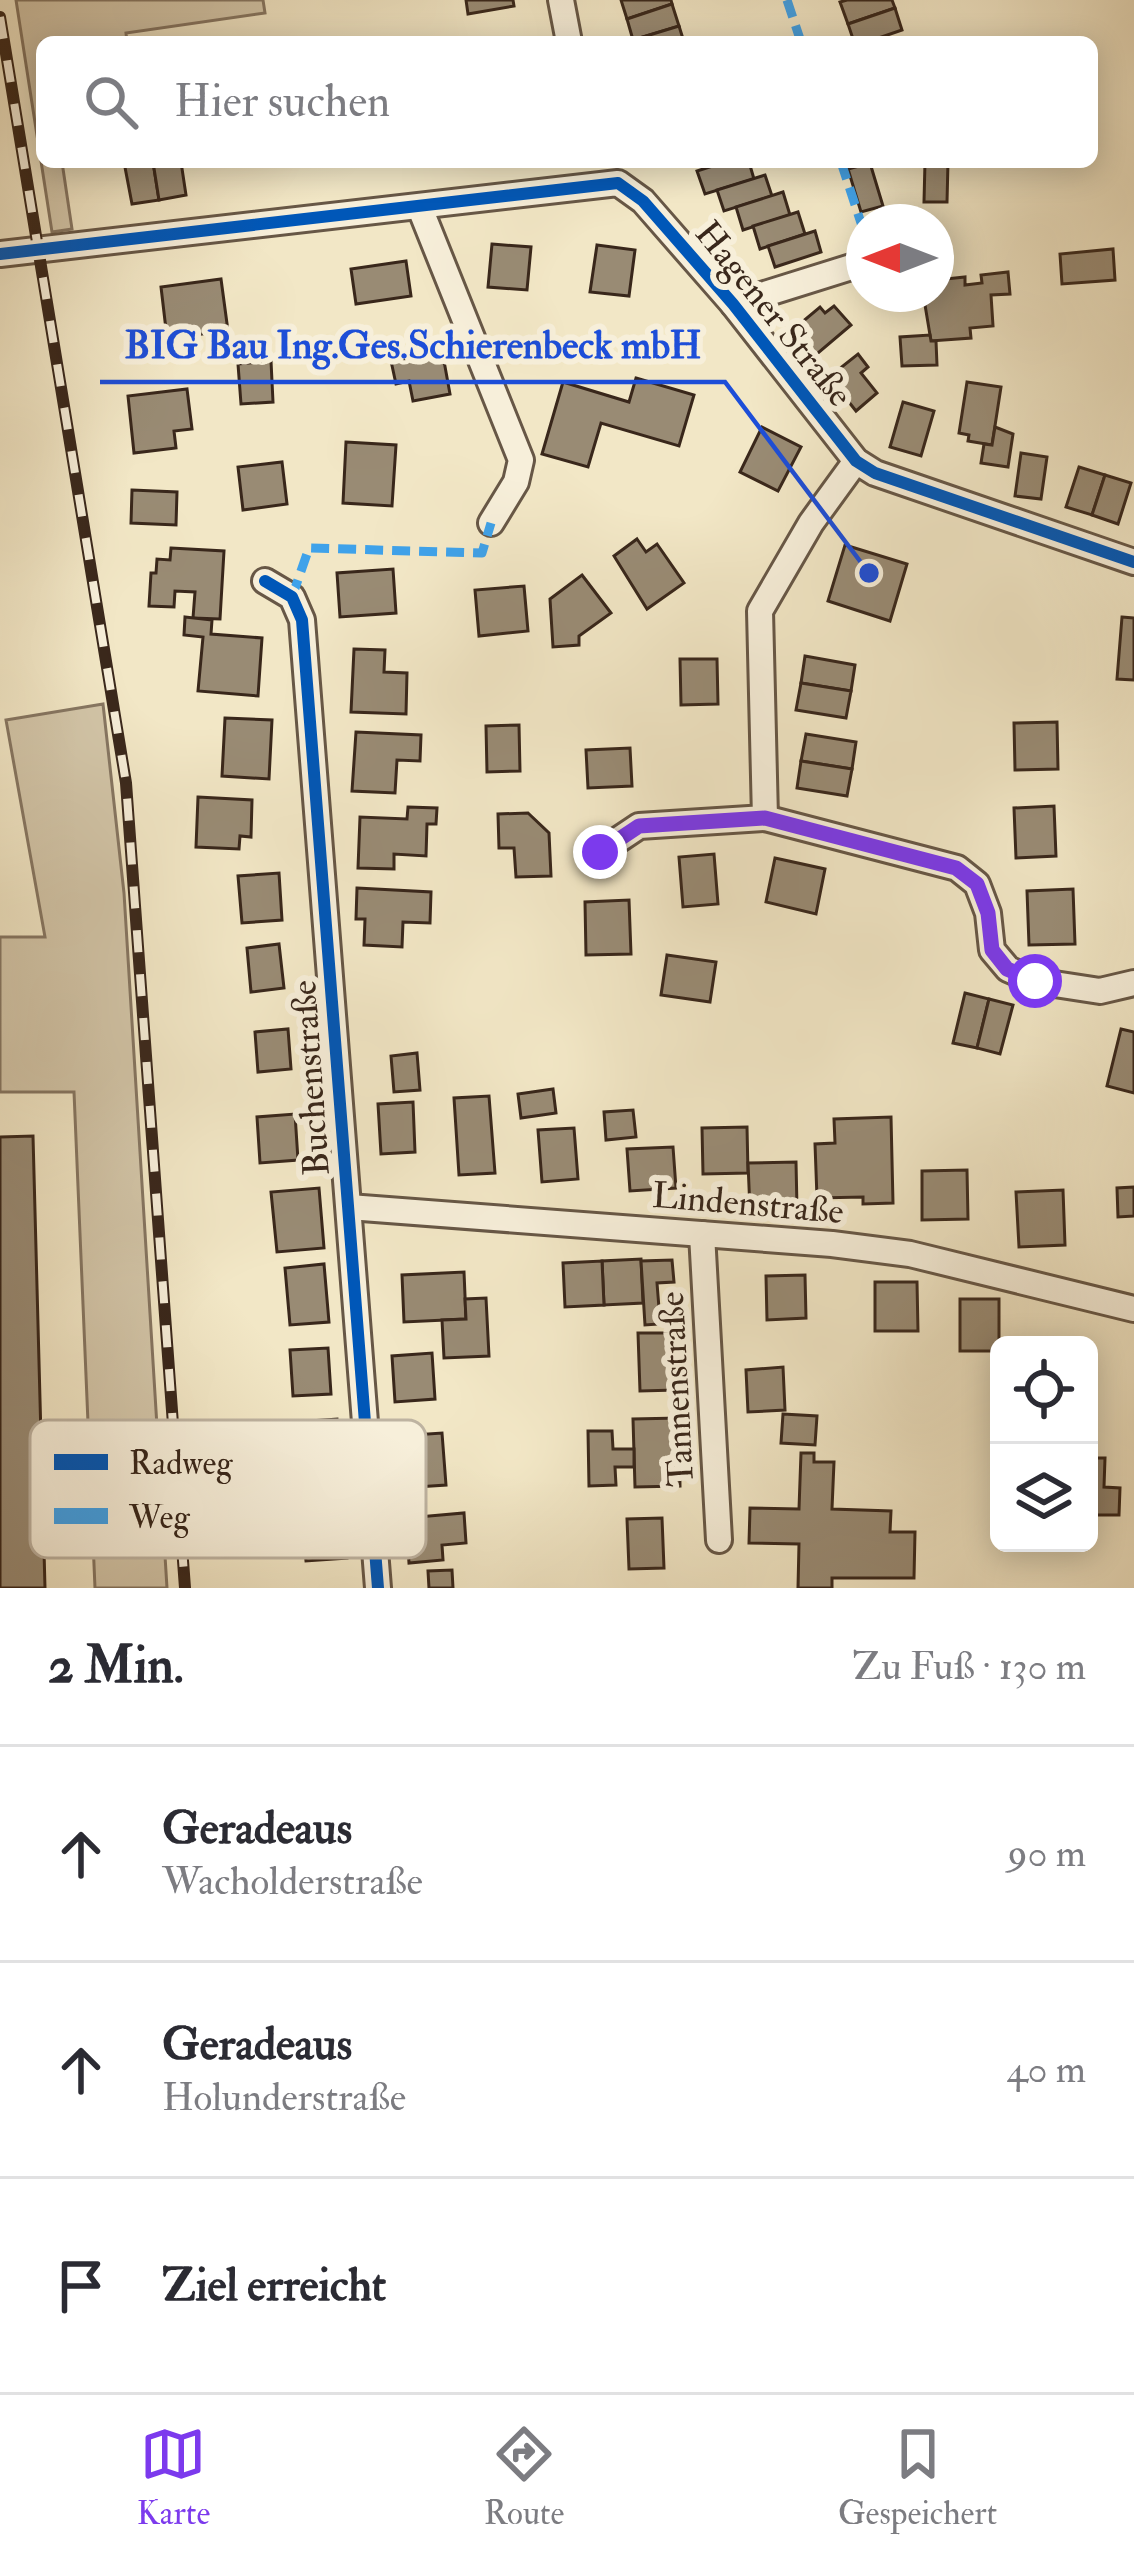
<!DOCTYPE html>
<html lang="de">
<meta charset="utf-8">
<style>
:root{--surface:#fff;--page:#f7f7f7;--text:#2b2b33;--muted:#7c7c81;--line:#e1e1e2;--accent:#7c3aed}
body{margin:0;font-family:"IM FELL Double Pica",serif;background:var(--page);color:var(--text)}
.controls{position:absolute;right:36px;bottom:36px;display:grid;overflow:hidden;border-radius:18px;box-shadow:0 6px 30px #0003}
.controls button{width:108px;height:108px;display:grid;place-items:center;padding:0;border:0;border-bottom:3px solid var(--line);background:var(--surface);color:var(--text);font:60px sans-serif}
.compass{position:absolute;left:846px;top:204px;width:108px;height:108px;border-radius:50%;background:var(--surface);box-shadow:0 6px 30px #0003;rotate:270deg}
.stop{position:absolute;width:36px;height:36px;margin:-27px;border:9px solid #7c3aed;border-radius:50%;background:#fff}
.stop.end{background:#7c3aed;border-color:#fff;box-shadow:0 3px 12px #0008}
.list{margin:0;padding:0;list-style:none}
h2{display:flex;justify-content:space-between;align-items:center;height:156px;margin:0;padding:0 48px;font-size:51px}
h2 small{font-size:39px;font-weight:400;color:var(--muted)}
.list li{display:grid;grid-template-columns:78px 1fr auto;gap:36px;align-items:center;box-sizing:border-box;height:216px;padding:0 48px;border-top:3px solid var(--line)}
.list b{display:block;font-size:45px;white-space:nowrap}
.list p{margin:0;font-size:39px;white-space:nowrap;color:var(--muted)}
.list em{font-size:39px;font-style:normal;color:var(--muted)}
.icon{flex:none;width:66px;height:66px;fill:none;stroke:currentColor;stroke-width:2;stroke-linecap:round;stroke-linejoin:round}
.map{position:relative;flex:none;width:1134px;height:1588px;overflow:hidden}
.search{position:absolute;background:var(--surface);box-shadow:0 6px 30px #0003;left:36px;right:36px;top:36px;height:132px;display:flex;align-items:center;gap:30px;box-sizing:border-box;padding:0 42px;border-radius:18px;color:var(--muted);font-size:45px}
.sheet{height:804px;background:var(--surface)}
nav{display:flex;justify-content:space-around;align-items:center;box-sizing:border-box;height:168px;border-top:3px solid var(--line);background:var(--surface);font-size:33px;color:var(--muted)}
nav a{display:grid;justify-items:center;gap:6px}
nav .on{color:var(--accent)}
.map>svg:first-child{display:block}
.green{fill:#d3c6a9;stroke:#867662;stroke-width:3}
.building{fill:#998b74;stroke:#39271b;stroke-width:3}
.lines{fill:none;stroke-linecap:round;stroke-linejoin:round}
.street-casing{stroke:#675746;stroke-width:30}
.street{stroke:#f7efda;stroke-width:24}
.rail-casing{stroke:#39271b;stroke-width:12}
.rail{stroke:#f7efda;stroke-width:8;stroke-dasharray:22;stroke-linecap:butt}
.quiet{stroke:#3fa2ea;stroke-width:9;stroke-dasharray:18 9;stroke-linecap:butt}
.cycleway-casing{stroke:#f7efda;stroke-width:20}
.cycleway{stroke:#0057b8;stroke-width:12}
.route{stroke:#7c3aed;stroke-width:15}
.labels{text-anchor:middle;stroke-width:12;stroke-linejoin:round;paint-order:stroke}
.street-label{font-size:36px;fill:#39271b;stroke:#f7efda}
.key{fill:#f7efda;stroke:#beb3a1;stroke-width:3}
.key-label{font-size:33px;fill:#39271b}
.leader{fill:none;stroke:#1d4ed8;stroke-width:4.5}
.callout-dot{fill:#1d4ed8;stroke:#f7efda;stroke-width:4.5}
.callout-label{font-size:39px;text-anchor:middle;font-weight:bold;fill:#1d4ed8;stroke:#f7efda;stroke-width:12;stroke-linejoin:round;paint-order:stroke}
</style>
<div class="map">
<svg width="1134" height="1588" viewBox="0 0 1134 1588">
<rect width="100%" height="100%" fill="#f2e7c6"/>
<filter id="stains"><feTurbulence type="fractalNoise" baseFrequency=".00167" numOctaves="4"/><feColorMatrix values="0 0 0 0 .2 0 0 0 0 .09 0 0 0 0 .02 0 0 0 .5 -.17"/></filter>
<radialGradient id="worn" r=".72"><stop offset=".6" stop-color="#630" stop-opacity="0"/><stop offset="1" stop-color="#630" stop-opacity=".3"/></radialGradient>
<!-- green -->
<g class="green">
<polygon points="16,0 263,0 265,13 126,33 127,42 42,42 42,162 62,162 72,229 52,232"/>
<polygon points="103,704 124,893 167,1588 95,1588 74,1092 0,1092 0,937 45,937 6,720"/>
</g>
<!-- building -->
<g class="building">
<polygon points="466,0 513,0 514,6 468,14"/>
<polygon points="621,0 671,0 672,4 627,19"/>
<polygon points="847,0 892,0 895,8 848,24 840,2"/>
<polygon points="672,4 679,26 633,40 627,19"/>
<polygon points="895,8 902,30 867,42 854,42 848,24"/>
<polygon points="679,26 684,42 634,42 633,40"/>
<polygon points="124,162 153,162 159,200 132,204"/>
<polygon points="153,162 181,162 186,195 159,200"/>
<polygon points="725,162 749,162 754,179 705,194 697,171"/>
<polygon points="925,162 948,162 947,202 924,202"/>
<polygon points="870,163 883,206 861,212 848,169"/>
<polygon points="765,175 772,196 724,211 717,190"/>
<polygon points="783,192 790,215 743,230 736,207"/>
<polygon points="798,212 805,234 760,249 753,226"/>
<polygon points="815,231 821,252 775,267 768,246"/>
<polygon points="492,244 531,247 527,290 488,287"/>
<polygon points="597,245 635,250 629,296 590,292"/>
<polygon points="1113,249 1115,280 1062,284 1060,254"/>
<polygon points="406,261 411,296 356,304 351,269"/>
<polygon points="1008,272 1010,294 991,295 993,326 970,328 971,338 931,341 924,299 936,294 936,280 965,277 965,285 982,283 981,275"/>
<polygon points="221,279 228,331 167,338 161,287"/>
<polygon points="834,306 851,325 811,359 789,333 820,307 825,313"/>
<polygon points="930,335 931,341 936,341 937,365 902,366 900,337"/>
<polygon points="442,350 450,394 413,401 409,381 396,384 391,361"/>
<polygon points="858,354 868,367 861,373 877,393 856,411 829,377"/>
<polygon points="271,361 273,402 241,404 238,364"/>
<polygon points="636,378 694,395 679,446 601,423 588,467 542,454 563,382 629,402"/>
<polygon points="967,382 1001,387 992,445 968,441 969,435 959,433"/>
<polygon points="187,389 192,429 174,431 176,448 134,453 128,396"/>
<polygon points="903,402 934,411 921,456 890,447"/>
<polygon points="762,427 801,447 778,491 740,472"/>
<polygon points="995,427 1013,434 1008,467 981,463 984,444 992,445"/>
<polygon points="346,442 396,445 392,506 343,503"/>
<polygon points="1021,453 1047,457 1041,499 1015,496"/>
<polygon points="282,462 287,504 243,510 238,467"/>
<polygon points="1079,467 1105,475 1092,515 1066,507"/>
<polygon points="1105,475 1131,483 1118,524 1092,515"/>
<polygon points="132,490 177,492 176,525 131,523"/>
<polygon points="637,539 646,552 657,544 684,583 647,609 614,556"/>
<polygon points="845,545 907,564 890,621 828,601"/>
<polygon points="171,548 224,551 220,619 193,618 195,592 175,591 174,607 149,606 151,573 156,573 157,559 170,560"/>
<polygon points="393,569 396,613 340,617 337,573"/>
<polygon points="582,575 611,613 579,636 579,645 553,647 550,599"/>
<polygon points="524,586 528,631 479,636 475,590"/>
<polygon points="185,617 212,620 211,634 262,638 258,696 198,691 203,637 184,635"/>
<polygon points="1122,617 1134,618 1134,680 1117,679"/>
<polygon points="354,649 385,650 384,672 407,673 406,714 351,712"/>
<polygon points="805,656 855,665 851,691 801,683"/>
<polygon points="680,659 717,659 718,704 681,705"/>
<polygon points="801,683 851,691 846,718 796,710"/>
<polygon points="225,718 272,720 269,779 222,776"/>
<polygon points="1057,722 1058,769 1015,770 1014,723"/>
<polygon points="519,725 520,771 487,772 486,726"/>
<polygon points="356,732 421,735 420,761 397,760 395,793 352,791"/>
<polygon points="806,734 856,742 852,769 801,761"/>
<polygon points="630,748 632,786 588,788 586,750"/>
<polygon points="801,761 852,769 847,796 797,788"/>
<polygon points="198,797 252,800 251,837 240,836 239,849 196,847"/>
<polygon points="1054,806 1056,856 1016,858 1014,808"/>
<polygon points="408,807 437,808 436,824 427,824 426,856 394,854 394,869 358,868 360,817 407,819"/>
<polygon points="528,813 549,833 551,876 516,877 514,848 499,848 498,814"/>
<polygon points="714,854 718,904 683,907 679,857"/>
<polygon points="775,858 825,869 816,914 766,902"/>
<polygon points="279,873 282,920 242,923 238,876"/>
<polygon points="357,888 431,892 430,923 403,922 402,947 364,945 365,919 356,919"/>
<polygon points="1073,889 1075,944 1029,945 1027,891"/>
<polygon points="629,900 631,954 586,955 585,902"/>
<polygon points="279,944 284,988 251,992 247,948"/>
<polygon points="667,955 716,962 710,1002 661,995"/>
<polygon points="965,993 989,999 977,1048 953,1043"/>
<polygon points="989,999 1013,1005 1000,1054 977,1048"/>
<polygon points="288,1029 291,1069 258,1072 255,1032"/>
<polygon points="1121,1029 1134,1032 1134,1093 1107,1086"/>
<polygon points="417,1053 420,1090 394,1092 391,1056"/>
<polygon points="553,1089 556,1113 521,1118 518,1094"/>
<polygon points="489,1096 495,1173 459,1175 454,1098"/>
<polygon points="413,1102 415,1152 381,1154 378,1104"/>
<polygon points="633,1110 636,1137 606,1140 604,1112"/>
<polygon points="295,1114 298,1160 260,1163 257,1117"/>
<polygon points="891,1117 893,1203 863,1204 863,1197 817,1198 815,1144 835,1143 834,1119"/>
<polygon points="747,1127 748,1173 703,1174 702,1128"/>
<polygon points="574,1128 578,1179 542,1182 538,1130"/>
<polygon points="33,1136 45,1588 0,1588 0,1137"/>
<polygon points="673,1147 676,1188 630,1191 627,1149"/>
<polygon points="796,1162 797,1208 750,1210 748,1163"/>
<polygon points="967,1170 968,1219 922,1220 922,1171"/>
<polygon points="1134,1187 1134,1216 1118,1217 1117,1188"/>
<polygon points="319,1188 324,1248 277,1252 271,1192"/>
<polygon points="1063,1190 1065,1245 1019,1247 1016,1192"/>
<polygon points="641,1259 643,1303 604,1305 602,1261"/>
<polygon points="672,1260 674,1282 657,1283 659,1308 672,1308 672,1323 645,1325 641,1261"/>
<polygon points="602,1261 604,1305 565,1307 563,1263"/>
<polygon points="324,1264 329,1322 290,1325 285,1268"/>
<polygon points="464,1272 466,1319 404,1322 402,1275"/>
<polygon points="805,1275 806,1318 767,1320 766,1276"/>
<polygon points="875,1282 917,1282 918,1331 875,1331"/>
<polygon points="486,1298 489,1356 444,1358 442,1320 466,1319 465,1299"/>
<rect x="960" y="1299" width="39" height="52"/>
<polygon points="638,1333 674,1333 676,1390 640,1391"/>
<polygon points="328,1348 331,1394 293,1396 290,1350"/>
<polygon points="432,1353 435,1399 395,1402 392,1356"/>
<polygon points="783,1367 785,1410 748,1412 746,1370"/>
<polygon points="783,1414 817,1416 815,1445 781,1443"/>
<polygon points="679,1418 680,1486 635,1487 633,1419"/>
<polygon points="337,1419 341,1470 313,1472 315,1486 267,1490 264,1452 298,1449 296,1422"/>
<polygon points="588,1431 612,1431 613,1449 634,1449 634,1467 615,1467 616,1485 589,1486"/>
<polygon points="442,1433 446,1485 402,1488 399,1436"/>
<polygon points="801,1453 814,1453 814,1462 834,1462 832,1509 891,1511 890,1532 915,1532 914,1578 832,1578 832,1588 798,1588 799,1544 749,1543 750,1508 799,1509"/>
<polygon points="1089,1458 1105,1458 1104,1487 1120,1488 1119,1515 1089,1515"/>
<polygon points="344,1512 347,1558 306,1561 305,1551 267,1553 265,1517"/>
<polygon points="464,1513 466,1543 442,1545 443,1560 409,1563 406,1518"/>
<polygon points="662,1518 664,1568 629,1569 627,1519"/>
<polygon points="452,1570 453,1588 429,1588 428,1571"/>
</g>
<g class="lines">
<!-- street casing -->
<g class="street-casing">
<g id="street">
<polyline points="561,0 569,42"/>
<polyline points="420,208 521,460 516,482 491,523"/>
<polyline points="0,254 618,183 643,201 733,304 856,461 875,473 1134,562"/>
<polyline points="733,304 864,263"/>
<polyline points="265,581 292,597 302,620 378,1588"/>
<polyline points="765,818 957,868 977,884 988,913 992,950 1008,969 1035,981 1100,991 1134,983"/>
<polyline points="600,852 639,826 765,818 760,611 811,523 856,461"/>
<polyline points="349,1207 832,1244 910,1254 1134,1309"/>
<polyline points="702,1234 719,1540"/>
</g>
</g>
<!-- street -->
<use href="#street" class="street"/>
<!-- rail casing -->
<g class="rail-casing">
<polyline id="rail" points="0,17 126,783 185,1588"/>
</g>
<!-- rail -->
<use href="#rail" class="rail"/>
<!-- quiet -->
<g class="quiet">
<polyline points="787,0 801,42"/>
<polyline points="841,162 864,232"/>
<polyline points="292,597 309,548 482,553 491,523"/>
</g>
<!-- cycleway casing -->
<g class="cycleway-casing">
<g id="cycleway">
<polyline points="0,254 618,183 643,201 733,304 856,461 875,473 1134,562"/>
<polyline points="265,581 292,597 302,620 378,1588"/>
</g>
</g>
<!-- cycleway -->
<use href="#cycleway" class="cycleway"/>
</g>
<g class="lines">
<!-- route -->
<polyline class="route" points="600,852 639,826 765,818 956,868 977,884 988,913 992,950 1007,969 1035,981"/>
</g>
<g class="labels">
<!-- street labels -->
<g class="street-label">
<text transform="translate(775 313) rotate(51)" y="13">Hagener Straße</text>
<text transform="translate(309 1078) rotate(-94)" y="13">Buchenstraße</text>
<text transform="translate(748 1202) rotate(5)" y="13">Lindenstraße</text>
<text transform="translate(675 1389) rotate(-93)" y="13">Tannenstraße</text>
</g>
</g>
<!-- legend -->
<rect x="30" y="1420" width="396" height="138" rx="18" class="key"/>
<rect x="54" y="1454" width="54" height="16" fill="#0057b8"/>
<rect x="54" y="1508" width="54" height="16" fill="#3fa2ea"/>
<g class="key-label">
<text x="129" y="1474">Radweg</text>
<text x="129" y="1528">Weg</text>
</g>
<!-- callouts -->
<path class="leader" d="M869 573L725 382H100"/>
<circle class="callout-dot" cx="869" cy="573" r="12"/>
<g class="callout-label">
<text x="413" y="358">BIG Bau Ing.Ges.Schierenbeck mbH</text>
</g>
<rect width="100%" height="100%" filter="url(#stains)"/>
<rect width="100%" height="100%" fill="url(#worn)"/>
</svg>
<div class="controls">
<button><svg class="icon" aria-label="locate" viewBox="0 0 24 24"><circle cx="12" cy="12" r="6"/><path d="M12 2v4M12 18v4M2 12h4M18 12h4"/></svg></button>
<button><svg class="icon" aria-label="layers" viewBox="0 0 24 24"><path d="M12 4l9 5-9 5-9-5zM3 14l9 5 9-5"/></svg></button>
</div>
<svg class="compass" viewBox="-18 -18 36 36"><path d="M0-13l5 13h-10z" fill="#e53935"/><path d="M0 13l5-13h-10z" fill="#7c7c81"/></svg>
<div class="stop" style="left:1035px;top:981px"></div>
<div class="stop end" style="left:600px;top:852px"></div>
<div class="search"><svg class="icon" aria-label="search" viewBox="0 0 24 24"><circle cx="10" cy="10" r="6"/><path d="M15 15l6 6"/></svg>Hier suchen</div>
</div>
<section class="sheet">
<h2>2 Min.<small>Zu Fuß · 130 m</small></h2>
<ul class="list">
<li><svg class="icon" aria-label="ahead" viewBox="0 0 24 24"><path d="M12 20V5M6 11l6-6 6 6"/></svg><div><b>Geradeaus</b><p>Wacholderstraße</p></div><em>90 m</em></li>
<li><svg class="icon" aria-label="ahead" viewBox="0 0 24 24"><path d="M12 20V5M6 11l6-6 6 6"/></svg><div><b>Geradeaus</b><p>Holunderstraße</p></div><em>40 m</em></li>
<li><svg class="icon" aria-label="arrive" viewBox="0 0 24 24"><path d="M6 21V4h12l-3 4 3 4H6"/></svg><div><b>Ziel erreicht</b></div></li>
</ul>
</section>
<nav>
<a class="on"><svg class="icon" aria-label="map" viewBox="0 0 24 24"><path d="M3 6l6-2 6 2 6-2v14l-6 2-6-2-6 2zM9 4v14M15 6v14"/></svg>Karte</a>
<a><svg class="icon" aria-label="directions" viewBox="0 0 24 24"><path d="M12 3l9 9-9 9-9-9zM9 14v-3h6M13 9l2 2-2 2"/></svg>Route</a>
<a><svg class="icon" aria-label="saved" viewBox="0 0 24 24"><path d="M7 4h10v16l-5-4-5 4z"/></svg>Gespeichert</a>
</nav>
